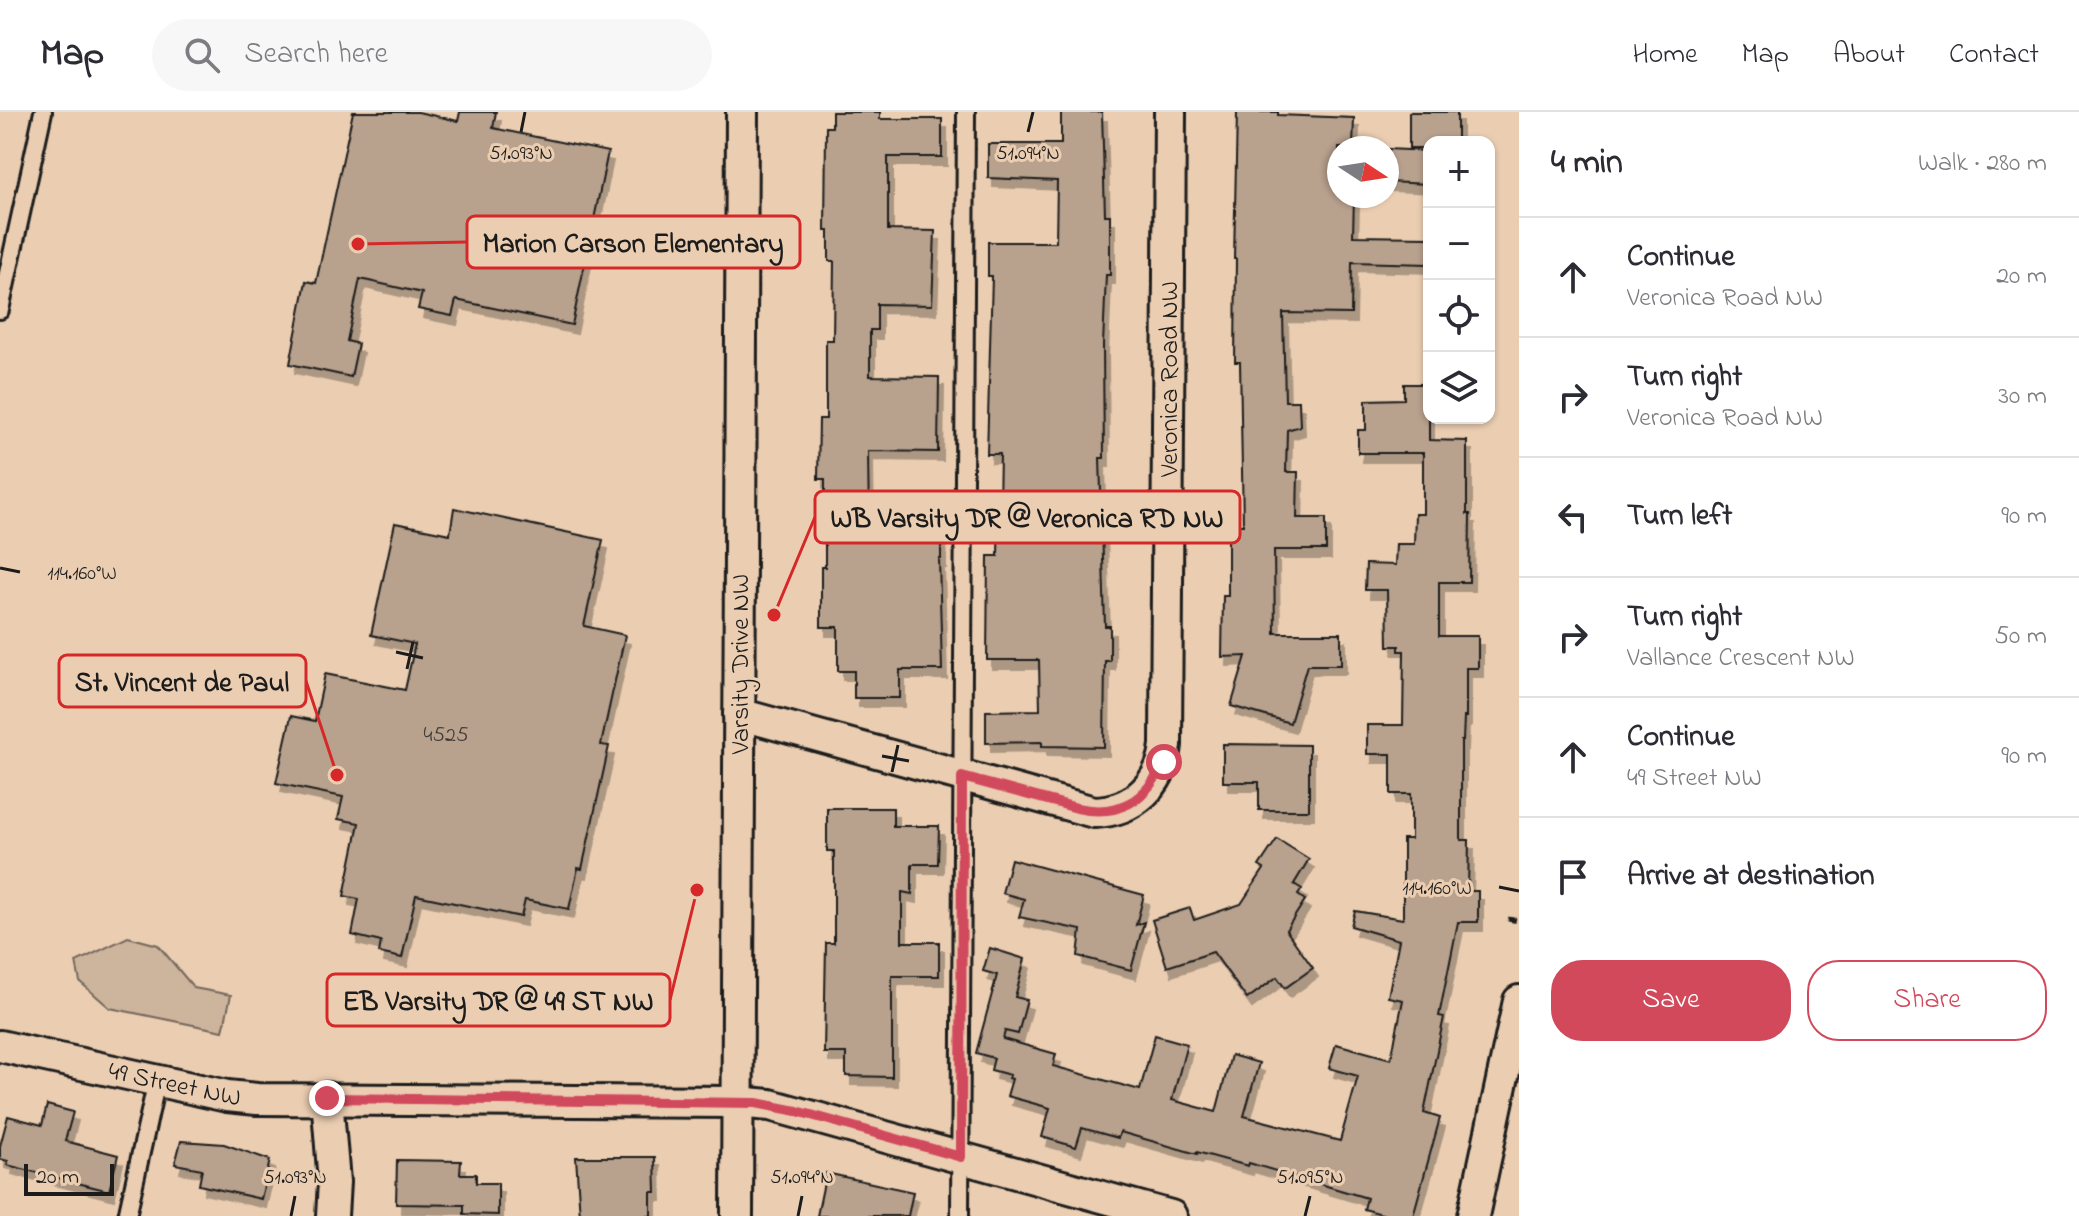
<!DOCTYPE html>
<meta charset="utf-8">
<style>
:root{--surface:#fff;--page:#f7f7f7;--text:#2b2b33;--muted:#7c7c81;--line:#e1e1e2;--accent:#d1495b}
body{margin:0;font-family:"Indie Flower",sans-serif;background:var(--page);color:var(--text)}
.controls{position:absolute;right:24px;top:24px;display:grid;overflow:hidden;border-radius:16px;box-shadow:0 2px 6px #0004}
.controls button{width:72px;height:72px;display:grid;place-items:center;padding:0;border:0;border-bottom:2px solid var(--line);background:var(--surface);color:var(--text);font:40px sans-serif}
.compass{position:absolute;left:1327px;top:24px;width:72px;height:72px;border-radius:50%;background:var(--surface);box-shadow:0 2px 6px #0004;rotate:102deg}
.scale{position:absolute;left:24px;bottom:20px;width:90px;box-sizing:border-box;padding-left:8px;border:4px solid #1c1c1c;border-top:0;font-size:22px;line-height:28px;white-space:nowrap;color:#1c1c1c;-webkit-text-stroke:6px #ebceb2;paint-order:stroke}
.stop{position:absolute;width:24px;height:24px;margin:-18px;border:6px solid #d1495b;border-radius:50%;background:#fff}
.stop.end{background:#d1495b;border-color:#fff;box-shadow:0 2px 8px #0008}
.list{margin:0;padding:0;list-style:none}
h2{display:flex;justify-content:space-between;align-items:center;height:104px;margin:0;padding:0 32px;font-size:34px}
h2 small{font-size:26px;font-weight:400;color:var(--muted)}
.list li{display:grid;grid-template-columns:52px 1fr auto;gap:24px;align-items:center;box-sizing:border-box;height:120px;padding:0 32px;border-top:2px solid var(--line)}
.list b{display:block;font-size:30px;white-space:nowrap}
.list p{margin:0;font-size:26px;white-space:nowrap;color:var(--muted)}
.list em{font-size:26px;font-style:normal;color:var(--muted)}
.actions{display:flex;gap:16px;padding:24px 32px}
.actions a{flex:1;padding:18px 0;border:2px solid var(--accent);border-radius:32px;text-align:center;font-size:28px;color:var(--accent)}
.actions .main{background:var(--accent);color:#fff}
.icon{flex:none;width:44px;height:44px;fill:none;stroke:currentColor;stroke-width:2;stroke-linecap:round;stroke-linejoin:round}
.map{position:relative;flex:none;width:1519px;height:1104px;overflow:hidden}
header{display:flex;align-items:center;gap:48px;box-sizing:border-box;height:112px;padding:0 40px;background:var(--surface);border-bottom:2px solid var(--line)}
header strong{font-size:38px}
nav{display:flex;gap:44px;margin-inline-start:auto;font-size:28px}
.search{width:560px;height:72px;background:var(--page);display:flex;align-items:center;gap:20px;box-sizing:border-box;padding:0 28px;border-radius:44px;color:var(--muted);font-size:30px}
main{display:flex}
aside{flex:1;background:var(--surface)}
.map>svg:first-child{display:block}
.green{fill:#cdb49d;stroke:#74685c;stroke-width:2}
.building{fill:#b8a18d;stroke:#1c1c1c;stroke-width:2;filter:url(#shadow)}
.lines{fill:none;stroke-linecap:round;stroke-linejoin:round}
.service-casing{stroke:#1c1c1c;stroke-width:22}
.minor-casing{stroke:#1c1c1c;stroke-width:36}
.path{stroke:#1c1c1c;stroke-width:5;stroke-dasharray:8 6;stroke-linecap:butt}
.service{stroke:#ebceb2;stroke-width:16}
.minor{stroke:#ebceb2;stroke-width:30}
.route{stroke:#d1495b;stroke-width:10}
.ticks{fill:none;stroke:#1c1c1c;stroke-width:3}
.labels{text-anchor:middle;stroke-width:6;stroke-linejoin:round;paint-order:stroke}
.number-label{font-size:22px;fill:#433d38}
.street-label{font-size:26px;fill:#1c1c1c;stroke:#ebceb2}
.ticks-label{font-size:20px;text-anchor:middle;fill:#1c1c1c;stroke:#ebceb2;stroke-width:6;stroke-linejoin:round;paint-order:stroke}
.leader{fill:none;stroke:#d62828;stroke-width:3}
.callout-dot{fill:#d62828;stroke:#ebceb2;stroke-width:3}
.callout{fill:#ebceb2;stroke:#d62828;stroke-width:3}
.callout-label{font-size:28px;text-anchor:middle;font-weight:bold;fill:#1c1c1c}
</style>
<header>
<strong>Map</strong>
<div class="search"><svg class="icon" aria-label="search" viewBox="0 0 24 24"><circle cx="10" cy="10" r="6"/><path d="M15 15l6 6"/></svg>Search here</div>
<nav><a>Home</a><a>Map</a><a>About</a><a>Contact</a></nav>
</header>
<main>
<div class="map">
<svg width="1519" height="1104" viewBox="0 0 1519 1104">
<defs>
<filter id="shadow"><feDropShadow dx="5" dy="9" stdDeviation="0" flood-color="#0004"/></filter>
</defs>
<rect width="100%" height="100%" fill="#ebceb2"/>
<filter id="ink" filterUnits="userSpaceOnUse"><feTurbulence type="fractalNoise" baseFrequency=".0125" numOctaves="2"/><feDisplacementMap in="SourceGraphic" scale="16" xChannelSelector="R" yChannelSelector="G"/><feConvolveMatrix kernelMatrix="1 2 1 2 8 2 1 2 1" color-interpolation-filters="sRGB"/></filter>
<g filter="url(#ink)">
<!-- green -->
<polygon class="green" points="128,825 158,833 194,876 231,883 223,919 110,896 80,870 76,850"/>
<!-- building -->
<g class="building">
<polygon points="353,0 418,0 458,9 460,0 496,0 493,16 608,40 572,213 456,188 452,204 418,197 422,181 360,167 347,229 358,232 351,265 290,252 306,169 316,171"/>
<polygon points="832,0 880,0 880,7 942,7 942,45 888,45 888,118 935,119 932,193 877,192 877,218 870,218 870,264 939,265 938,340 868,339 869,413 941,413 941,447 939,447 942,558 900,558 900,586 854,586 854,559 838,559 838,515 821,515 821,455 825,455 825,367 818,367 819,307 826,307 826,228 833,228 834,149 829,149 829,119 825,119 826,15 832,15"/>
<polygon points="1061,0 1102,0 1105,103 1110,103 1110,163 1106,163 1103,233 1104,346 1100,346 1105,514 1110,514 1110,549 1105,549 1104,635 1042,634 1042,630 986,631 986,599 1040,598 1039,548 987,548 988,444 998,444 1000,342 987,342 992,164 988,164 988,130 1056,130 1057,69 988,66 988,32 1061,32"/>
<polygon points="1237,0 1278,0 1278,3 1354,6 1353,36 1339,36 1339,84 1354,84 1353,124 1429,125 1429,152 1352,150 1351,202 1283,201 1285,289 1299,289 1300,314 1287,318 1286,360 1298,360 1297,406 1326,406 1326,438 1274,438 1275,521 1341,521 1341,553 1307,553 1290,611 1231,594 1246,544 1222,545 1223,484 1228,484 1228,413 1243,413 1240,250 1235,250 1236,147 1234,147"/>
<polygon points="1409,0 1457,0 1457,30 1429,30 1429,36 1409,36"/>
<polygon points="1387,37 1429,39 1429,72 1387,70"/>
<polygon points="1404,272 1429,272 1429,328 1467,329 1467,402 1470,402 1469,470 1439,470 1439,524 1478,524 1478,556 1466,556 1466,605 1464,605 1463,629 1461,629 1461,728 1469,728 1468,779 1478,779 1478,810 1458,810 1439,904 1444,905 1424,1001 1440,1006 1413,1104 1389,1104 1364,1097 1367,1086 1249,1051 1248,1054 1197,1040 1197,1042 1120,1020 1118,1026 1082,1016 1076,1035 1042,1025 1050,996 1007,984 1012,967 1009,966 1010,963 991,958 994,946 976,941 997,863 983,859 990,836 1025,847 1015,885 1027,888 1018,922 1005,919 1003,927 1056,942 1053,954 1140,978 1155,923 1187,932 1172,988 1216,1000 1231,943 1259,951 1244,1004 1340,1029 1358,964 1329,956 1336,932 1391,947 1403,888 1388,885 1399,828 1351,814 1355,799 1403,807 1403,727 1411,727 1411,682 1391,682 1391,642 1367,642 1367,613 1403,613 1404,539 1399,539 1399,534 1388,534 1387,478 1365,478 1366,452 1395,453 1396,432 1414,432 1415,402 1423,402 1423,341 1358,341 1358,318 1366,318 1366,288 1404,287"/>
<polygon points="454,396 603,428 584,514 625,523 601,633 609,634 582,757 578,756 569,797 525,788 521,805 416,783 402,846 379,841 381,830 352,823 359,787 344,784 359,711 338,707 343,685 276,671 291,604 315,609 325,562 405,578 415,532 371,523 395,411 450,422"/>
<polygon points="1223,632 1309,633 1309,698 1259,698 1259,670 1223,670"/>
<polygon points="827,696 893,696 893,714 939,714 938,752 912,752 912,782 902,780 902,830 939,830 939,864 892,864 892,965 846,964 846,941 824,941 826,831 834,831 834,739 827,739"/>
<polygon points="1277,727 1309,747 1294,772 1302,777 1298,783 1305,788 1286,818 1313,856 1285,876 1277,865 1247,887 1213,840 1167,855 1152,808 1190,796 1194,808 1241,792 1264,757 1259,754"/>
<polygon points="1011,747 1144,783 1136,813 1144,810 1131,858 1078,844 1081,818 1019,805 1024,787 1002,781"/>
<polygon points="47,993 73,1000 65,1029 118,1043 109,1079 7,1053 8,1049 0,1047 0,1034 8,1004 42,1013"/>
<polygon points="181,1029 224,1032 270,1048 261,1087 199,1073 202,1057 175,1052"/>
<polygon points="576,1045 655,1045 656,1080 651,1080 651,1104 580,1104"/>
<polygon points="397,1048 461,1049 460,1062 476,1062 476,1071 498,1071 498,1103 464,1102 464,1093 396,1092"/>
<polygon points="826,1061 913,1080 908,1104 817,1104"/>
</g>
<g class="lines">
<!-- service casing -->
<g class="service-casing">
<g id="service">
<polyline points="0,198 43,0"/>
<polyline points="127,1104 157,968"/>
<polyline points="960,1104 966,0"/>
</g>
</g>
<!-- minor casing -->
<g class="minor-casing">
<g id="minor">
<path d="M739,602L1094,700C1134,699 1162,672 1166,633L1170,0"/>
<polyline points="0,934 227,984 257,987 736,990 770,993 1171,1104"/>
<polyline points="327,986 334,1070 332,1104"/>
<polyline points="737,1104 742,0"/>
<polyline points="1473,1104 1519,889"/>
</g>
</g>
<!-- path -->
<polyline class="path" points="1508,807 1519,809"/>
<!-- service -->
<use href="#service" class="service"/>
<!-- minor -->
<use href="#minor" class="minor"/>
</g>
</g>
<g class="lines" filter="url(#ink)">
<!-- route -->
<path class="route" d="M327,986L756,991L797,999L961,1045L962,665L1077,696C1119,705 1146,689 1164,650"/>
</g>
<!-- ticks -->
<path class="ticks" d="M521,20L525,0M1028,20L1033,0M0,456L20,460M396,540L423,546M407,557L413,530M882,644L909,649M892,660L898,633M1499,775L1519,779M291,1104L295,1084M798,1104L802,1084M1305,1104L1310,1084"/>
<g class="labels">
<!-- number labels -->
<g class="number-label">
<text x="446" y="629">4525</text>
</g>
<!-- street labels -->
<g class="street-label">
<text transform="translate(1168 267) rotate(-90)" y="9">Veronica Road NW</text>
<text transform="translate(739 552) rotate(-90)" y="9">Varsity Drive NW</text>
<text transform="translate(175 971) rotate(12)" y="9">49 Street NW</text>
</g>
</g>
<g class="ticks-label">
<text x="521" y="47">51.093°N</text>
<text x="1028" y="47">51.094°N</text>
<text x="82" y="467">114.160°W</text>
<text x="1437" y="782">114.160°W</text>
<text x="295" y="1071">51.093°N</text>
<text x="802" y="1071">51.094°N</text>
<text x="1310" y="1071">51.095°N</text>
</g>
<!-- callouts -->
<path class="leader" d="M358 132L467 130M774 503L815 405M337 663L306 569M697 778L670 888"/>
<g class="callout-dot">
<circle cx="358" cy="132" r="8"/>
<circle cx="774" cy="503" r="8"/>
<circle cx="337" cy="663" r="8"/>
<circle cx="697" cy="778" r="8"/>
</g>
<g class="callout">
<rect x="467" y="104" width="333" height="52" rx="8"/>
<rect x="815" y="379" width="425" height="52" rx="8"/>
<rect x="59" y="543" width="247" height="52" rx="8"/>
<rect x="327" y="862" width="343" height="52" rx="8"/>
</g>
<g class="callout-label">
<text x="633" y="140">Marion Carson Elementary</text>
<text x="1027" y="415">WB Varsity DR @ Veronica RD NW</text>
<text x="182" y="579">St. Vincent de Paul</text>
<text x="498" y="898">EB Varsity DR @ 49 ST NW</text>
</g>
</svg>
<div class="controls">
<button>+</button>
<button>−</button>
<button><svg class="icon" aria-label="locate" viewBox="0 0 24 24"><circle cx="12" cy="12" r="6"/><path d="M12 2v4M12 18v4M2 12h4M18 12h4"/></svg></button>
<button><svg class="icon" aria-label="layers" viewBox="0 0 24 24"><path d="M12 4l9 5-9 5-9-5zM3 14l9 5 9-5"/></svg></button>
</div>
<svg class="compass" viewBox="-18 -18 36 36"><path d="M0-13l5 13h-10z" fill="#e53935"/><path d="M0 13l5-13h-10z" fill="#7c7c81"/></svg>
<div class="scale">20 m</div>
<div class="stop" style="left:1164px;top:650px"></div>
<div class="stop end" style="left:327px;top:986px"></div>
</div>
<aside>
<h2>4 min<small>Walk · 280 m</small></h2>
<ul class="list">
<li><svg class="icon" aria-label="ahead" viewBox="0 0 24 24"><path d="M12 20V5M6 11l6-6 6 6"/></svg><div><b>Continue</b><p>Veronica Road NW</p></div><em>20 m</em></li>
<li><svg class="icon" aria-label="right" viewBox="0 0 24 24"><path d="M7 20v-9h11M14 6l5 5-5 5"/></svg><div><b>Turn right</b><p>Veronica Road NW</p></div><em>30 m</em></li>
<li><svg class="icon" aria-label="left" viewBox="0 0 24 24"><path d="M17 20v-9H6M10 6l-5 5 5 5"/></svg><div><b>Turn left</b></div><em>90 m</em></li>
<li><svg class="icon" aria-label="right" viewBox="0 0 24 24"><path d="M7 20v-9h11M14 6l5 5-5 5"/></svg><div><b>Turn right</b><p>Vallance Crescent NW</p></div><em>50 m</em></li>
<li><svg class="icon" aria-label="ahead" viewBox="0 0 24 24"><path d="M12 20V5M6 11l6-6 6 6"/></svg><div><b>Continue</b><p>49 Street NW</p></div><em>90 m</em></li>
<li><svg class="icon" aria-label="arrive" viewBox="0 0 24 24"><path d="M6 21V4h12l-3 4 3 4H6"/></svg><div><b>Arrive at destination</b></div></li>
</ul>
<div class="actions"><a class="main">Save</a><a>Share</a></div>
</aside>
</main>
